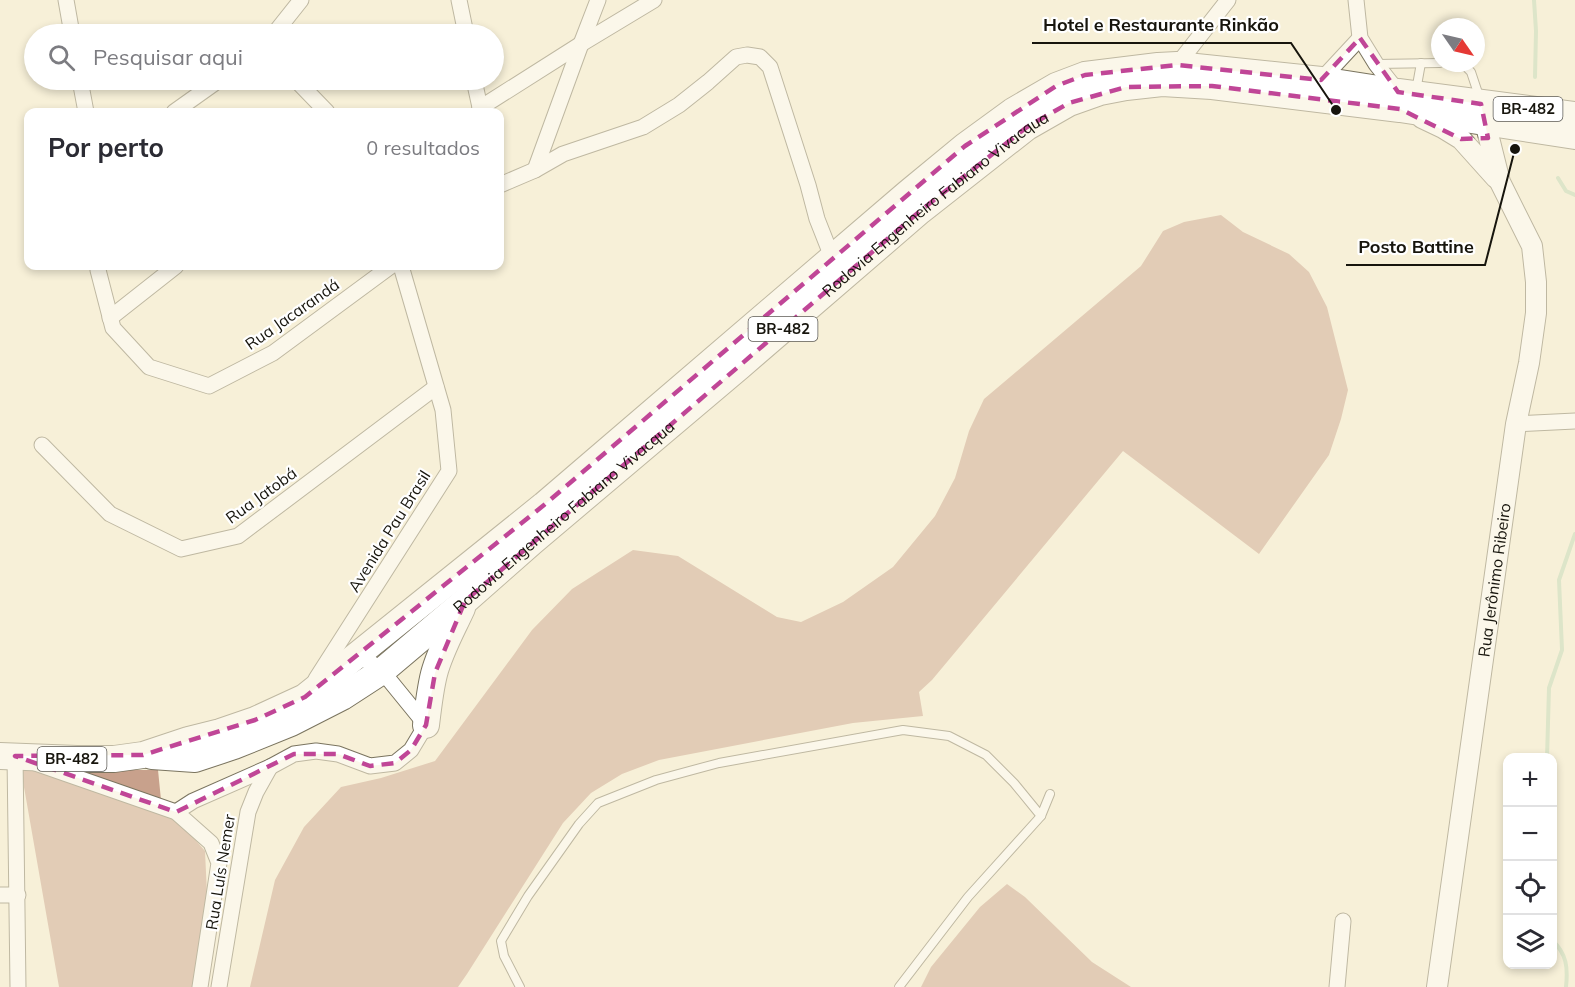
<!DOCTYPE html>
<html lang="pt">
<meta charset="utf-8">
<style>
:root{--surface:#fff;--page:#f2f2f3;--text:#2b2b33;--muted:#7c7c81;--line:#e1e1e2}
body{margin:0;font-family:Mulish,sans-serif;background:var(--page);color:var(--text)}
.controls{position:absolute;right:18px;bottom:18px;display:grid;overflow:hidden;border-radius:12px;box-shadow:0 3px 9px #0003}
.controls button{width:54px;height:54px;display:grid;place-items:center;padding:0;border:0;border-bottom:2px solid var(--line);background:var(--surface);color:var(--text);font:30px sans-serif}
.compass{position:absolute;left:1431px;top:18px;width:54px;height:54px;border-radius:50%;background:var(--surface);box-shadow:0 3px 9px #0003;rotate:124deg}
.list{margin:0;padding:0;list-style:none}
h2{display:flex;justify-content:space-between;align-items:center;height:78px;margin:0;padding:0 24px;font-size:26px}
h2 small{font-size:20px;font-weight:400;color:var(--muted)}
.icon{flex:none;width:33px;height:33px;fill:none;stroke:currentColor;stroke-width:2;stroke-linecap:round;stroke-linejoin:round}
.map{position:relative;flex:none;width:1575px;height:987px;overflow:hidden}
.search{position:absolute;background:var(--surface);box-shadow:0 3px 9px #0003;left:24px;top:24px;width:480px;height:66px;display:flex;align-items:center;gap:15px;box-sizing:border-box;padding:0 21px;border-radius:33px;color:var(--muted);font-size:22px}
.panel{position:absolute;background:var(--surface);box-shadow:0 3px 9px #0003;left:24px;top:108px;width:480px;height:162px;border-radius:12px}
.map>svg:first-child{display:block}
.forest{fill:#c8a18c}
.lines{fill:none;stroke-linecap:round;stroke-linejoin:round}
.stream{stroke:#bcd7b5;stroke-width:4}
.service-casing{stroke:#7a745f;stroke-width:10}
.minor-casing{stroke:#7a745f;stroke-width:17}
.tertiary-casing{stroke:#7a745f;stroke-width:22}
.trunk-casing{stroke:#7a745f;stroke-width:28}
.service{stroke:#fff;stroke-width:8}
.minor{stroke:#fff;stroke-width:15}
.tertiary{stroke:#fff;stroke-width:20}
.trunk{stroke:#fff;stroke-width:26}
.marked{fill:none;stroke:#c04697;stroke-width:4.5;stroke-dasharray:12 8;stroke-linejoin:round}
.labels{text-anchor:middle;stroke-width:4.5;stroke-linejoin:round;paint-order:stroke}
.shield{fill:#fff;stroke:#5d5b56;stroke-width:1.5}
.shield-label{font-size:15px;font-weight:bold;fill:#17150d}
.street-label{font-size:16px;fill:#17150d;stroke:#fff}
.leader{fill:none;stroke:#17150d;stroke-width:2}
.callout-dot{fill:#17150d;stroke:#fff;stroke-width:2}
.callout-label{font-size:18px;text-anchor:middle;font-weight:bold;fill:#17150d;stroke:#fff;stroke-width:4.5;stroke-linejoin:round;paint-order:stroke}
</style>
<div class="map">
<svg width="1575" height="987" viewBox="0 0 1575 987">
<rect width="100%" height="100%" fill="#f7f0d8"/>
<!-- forest -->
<g class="forest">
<polygon points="1221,215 1243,232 1289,254 1309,272 1327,307 1348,390 1341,419 1329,455 1259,554 1123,451 932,680 919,692 923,716 853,723 659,760 622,774 591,793 563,823 467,974 458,987 250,987 275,880 304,827 341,787 381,778 435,761 532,630 572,589 633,550 678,556 777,617 801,622 843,602 893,567 935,516 955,478 969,431 984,399 1141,266 1163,231 1184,222"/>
<polygon points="21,770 158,770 161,800 205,851 207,894 196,987 59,987"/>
<polygon points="1007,884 1025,897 1092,962 1131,987 921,987 931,967 980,907"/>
</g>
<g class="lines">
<!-- stream -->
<g class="stream">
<polyline points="1534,0 1536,31 1535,77"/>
<polyline points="1558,178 1566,191 1575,195"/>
<polyline points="1547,758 1549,688 1562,650 1559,580 1575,534"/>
<path d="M1552,940C1567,954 1568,968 1566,987"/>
</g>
<!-- service casing -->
<g class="service-casing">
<g id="service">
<polyline points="1455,63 1466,67 1471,72 1479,96"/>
<polyline points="1376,64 1440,63"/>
<polyline points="1416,91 1421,63"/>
<polyline points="520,987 504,956 501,941 528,896 579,824 598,803 656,780 719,763 903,730 949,736 986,755 1014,783 1041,816"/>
<polyline points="899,987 968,897 1041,816 1050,794"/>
</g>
</g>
<!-- minor casing -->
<g class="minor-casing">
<g id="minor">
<polyline points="66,0 72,34"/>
<polyline points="459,0 466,34"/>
<polyline points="1356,0 1360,38 1376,64 1398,92"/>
<polyline points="274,34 301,0"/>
<polyline points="1177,65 1228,0"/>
<polyline points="80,80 86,112"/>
<polyline points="296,80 327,112"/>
<polyline points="474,80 481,112"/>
<polyline points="1321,80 1360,38"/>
<polyline points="480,108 581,44 654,0"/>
<polyline points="174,112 219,80"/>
<polyline points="535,170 581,44 598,0"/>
<polyline points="500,185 535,170 563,154 643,127 679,105 708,82 736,57 747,55 760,57 770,67 808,185 817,219 832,257"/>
<polyline points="98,266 98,270 113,328 149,367 209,386 273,353 391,266"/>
<polyline points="110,318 176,266"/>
<polyline points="1516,424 1575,421"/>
<polyline points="42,445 110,514 181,549 238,536 436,387"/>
<polyline points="316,679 449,471 443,410 401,266"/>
<polyline points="176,812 193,801 270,767 294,754 316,751 338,754 370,766 395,763 411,750 426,725 382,671 370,662 356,657"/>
<polyline points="0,895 18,895"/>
<polyline points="18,987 15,756 176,812 211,843 219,863 200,987"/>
<polyline points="219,987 248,812 256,792 270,767"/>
<polyline points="1337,987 1343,921"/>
</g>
</g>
<!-- tertiary casing -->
<g class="tertiary-casing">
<g id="tertiary">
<polyline points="1422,118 1443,128 1461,139 1496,178"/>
<path id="s1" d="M1437,987L1516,424L1529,363L1536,313V282L1532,246L1500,182L1482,110"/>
</g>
</g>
<!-- trunk casing -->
<g class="trunk-casing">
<g id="trunk">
<path d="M426,725C428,708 430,690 434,674C440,651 452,630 462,608"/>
<polyline points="0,756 77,759 114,759 143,755 188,740 220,732 255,720 305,697 544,505 908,193 965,146 1013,111 1056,86 1085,75 1158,66 1177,65 1321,80 1398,92 1575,115"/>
<path id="s2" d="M152,756L195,759L234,746L291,723L342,697L382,671L465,601L532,542L739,367L920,211L1027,127L1069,103L1100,92L1126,87L1162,83L1212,86L1400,109L1575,136"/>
</g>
</g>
<!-- service -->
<use href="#service" class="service"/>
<!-- minor -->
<use href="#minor" class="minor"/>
<!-- tertiary -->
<use href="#tertiary" class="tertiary"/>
<!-- trunk -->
<use href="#trunk" class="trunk"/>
</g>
<!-- marked area -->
<path d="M0 0H1575V987H0ZM1360,38L1398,92L1481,104L1488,138L1461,139L1400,109L1212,86L1126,87L1069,103L1027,127L920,211L465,601L435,673L426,725L411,750L395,763L370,766L338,754H294L176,812L15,756L143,755L255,720L305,697L544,505L965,146L1056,86L1085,75L1177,65L1321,80Z" fill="#f7f0d8" fill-opacity=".55" fill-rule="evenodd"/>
<path class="marked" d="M1360,38L1398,92L1481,104L1488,138L1461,139L1400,109L1212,86L1126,87L1069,103L1027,127L920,211L465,601L435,673L426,725L411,750L395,763L370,766L338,754H294L176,812L15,756L143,755L255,720L305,697L544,505L965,146L1056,86L1085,75L1177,65L1321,80Z"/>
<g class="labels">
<!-- shield labels -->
<g class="shield">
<rect x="1493.5" y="97" width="69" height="24" rx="4.5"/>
<rect x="748.5" y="317" width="69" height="24" rx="4.5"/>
<rect x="37.5" y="747" width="69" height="24" rx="4.5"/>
</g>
<g class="shield-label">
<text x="1528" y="114">BR-482</text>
<text x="783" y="334">BR-482</text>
<text x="72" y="764">BR-482</text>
</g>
<!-- street labels -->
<g class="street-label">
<text dy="6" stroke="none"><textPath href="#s2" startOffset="975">Rodovia Engenheiro Fabiano Vivacqua</textPath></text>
<text transform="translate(292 314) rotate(-35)" y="6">Rua Jacarandá</text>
<text transform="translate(261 495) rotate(-36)" y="6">Rua Jatobá</text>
<text dy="6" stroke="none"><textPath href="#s2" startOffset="489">Rodovia Engenheiro Fabiano Vivacqua</textPath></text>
<text transform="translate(389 531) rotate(-58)" y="6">Avenida Pau Brasil</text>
<text dy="6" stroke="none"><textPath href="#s1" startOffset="411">Rua Jerônimo Ribeiro</textPath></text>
<text transform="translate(220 872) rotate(-81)" y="6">Rua Luís Nemer</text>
</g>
</g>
<!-- callouts -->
<path class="leader" d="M1336 110L1291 43H1032M1515 149L1485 265H1346"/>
<g class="callout-dot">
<circle cx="1336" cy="110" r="6"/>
<circle cx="1515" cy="149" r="6"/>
</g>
<g class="callout-label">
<text x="1161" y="31">Hotel e Restaurante Rinkão</text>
<text x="1416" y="253">Posto Battine</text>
</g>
</svg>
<div class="controls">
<button>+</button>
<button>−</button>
<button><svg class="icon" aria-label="locate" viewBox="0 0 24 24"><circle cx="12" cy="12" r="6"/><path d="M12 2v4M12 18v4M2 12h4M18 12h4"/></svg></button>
<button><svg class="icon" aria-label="layers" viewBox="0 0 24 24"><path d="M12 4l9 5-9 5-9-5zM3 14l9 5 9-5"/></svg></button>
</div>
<svg class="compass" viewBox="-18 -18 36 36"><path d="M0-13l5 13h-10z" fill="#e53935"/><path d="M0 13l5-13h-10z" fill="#7c7c81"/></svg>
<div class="search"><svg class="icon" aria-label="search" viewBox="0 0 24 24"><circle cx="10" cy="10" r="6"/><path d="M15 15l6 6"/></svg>Pesquisar aqui</div>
<section class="panel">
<h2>Por perto<small>0 resultados</small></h2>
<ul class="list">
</ul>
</section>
</div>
